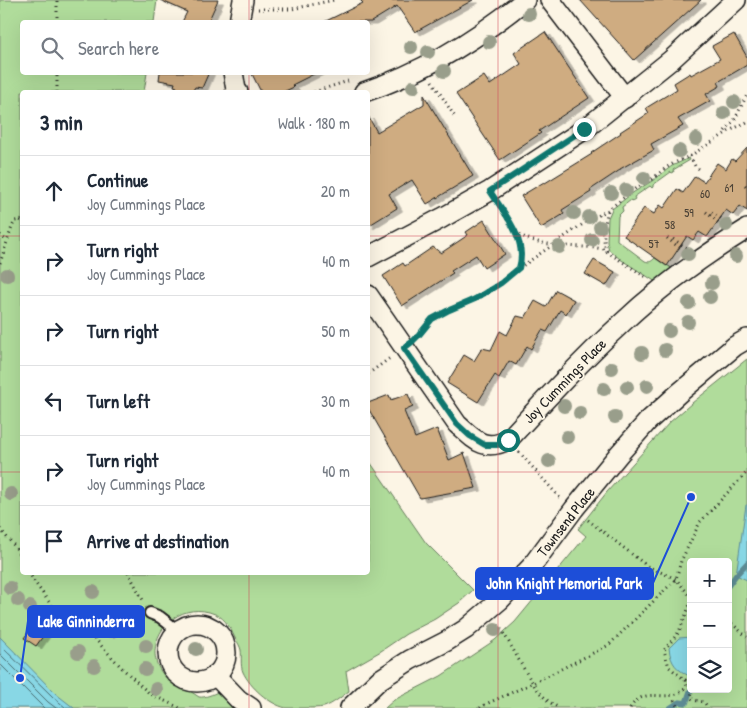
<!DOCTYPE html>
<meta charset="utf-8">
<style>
:root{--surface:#fff;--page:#f2f2f3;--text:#1f2937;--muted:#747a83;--line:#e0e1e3}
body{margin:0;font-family:"Patrick Hand",sans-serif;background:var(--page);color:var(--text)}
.controls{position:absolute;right:15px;bottom:15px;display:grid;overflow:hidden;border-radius:5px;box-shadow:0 5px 20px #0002}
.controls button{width:45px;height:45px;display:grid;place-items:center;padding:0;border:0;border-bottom:1px solid var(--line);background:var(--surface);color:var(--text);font:25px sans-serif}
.stop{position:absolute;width:15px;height:15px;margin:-11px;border:4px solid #0f766e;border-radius:50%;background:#fff}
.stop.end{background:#0f766e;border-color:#fff;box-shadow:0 1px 5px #0008}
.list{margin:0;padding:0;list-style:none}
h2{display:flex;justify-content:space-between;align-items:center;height:65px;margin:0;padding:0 20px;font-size:21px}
h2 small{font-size:16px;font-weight:400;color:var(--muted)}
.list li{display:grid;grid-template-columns:32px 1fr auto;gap:15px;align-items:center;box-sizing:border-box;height:70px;padding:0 20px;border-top:1px solid var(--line)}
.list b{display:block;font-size:19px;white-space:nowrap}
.list p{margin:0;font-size:16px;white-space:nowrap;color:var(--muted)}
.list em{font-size:16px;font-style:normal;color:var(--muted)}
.icon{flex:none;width:28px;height:28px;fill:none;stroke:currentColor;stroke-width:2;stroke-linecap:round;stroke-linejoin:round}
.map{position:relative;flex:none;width:747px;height:708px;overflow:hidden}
.search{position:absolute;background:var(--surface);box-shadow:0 5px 20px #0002;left:20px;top:20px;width:350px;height:55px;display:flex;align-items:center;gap:12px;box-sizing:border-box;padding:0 18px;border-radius:5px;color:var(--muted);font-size:19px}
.panel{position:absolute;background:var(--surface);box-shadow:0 5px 20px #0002;left:20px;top:90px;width:350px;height:485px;border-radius:5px}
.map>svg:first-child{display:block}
.green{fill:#b0dc9b;stroke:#667c5c;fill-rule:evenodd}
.water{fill:#88d7e5;stroke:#5d8c95}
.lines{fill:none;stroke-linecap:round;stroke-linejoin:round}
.shore{stroke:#47676c;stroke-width:1}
.stream{stroke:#5d8c95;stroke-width:5.5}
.building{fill:#cfac81;stroke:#1c1c1c;filter:url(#shadow)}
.service-casing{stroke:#1c1c1c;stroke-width:14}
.minor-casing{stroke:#1c1c1c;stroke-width:22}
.path{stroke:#1c1c1c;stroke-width:3;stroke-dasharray:1 4;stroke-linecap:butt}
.service{stroke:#fcf5e5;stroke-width:10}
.minor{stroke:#fcf5e5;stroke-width:19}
.tree{fill:#999e8b}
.route{stroke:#0f766e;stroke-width:6}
.grid{fill:none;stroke:#d1495b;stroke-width:1;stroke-opacity:0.55}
.labels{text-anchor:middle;stroke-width:4;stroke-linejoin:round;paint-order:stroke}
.number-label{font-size:12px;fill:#494035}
.street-label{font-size:15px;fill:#1c1c1c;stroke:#fcf5e5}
.leader{fill:none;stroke:#1d4ed8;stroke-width:2}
.callout-dot{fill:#1d4ed8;stroke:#fcf5e5;stroke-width:2}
.callout{fill:#1d4ed8;stroke:#1d4ed8;stroke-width:2}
.callout-label{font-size:16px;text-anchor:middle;font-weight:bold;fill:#fff}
</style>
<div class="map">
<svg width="747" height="708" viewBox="0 0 747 708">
<defs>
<filter id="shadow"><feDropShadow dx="5.5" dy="3" stdDeviation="0" flood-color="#0004"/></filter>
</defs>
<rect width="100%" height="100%" fill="#fcf5e5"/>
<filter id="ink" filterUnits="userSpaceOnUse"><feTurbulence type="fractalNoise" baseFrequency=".02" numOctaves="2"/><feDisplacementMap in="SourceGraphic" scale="10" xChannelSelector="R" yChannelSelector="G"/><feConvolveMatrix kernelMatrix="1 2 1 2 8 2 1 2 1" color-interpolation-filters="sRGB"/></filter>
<g filter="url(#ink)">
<!-- green -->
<g class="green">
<path d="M0,0H157L154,22H22V72L147,73L144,92H22V572H368V459L426,543L473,590L459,603L435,619L406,634L381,651L346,671L349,691C341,697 333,704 324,707C318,708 311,708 305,708C299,708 292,708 286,708C269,704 250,687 243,672C240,665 242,657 241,650C240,646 238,643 236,640C231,630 226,618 215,614C166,594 126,665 183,688C186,690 190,691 193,693C195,694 197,696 199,697C205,698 213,694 218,692L236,708H14L0,639Z"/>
<path d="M689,158L690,160L673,170L674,172L672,173L671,172L653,185V187L652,188L650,186L634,197L635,199L632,201L631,200L622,207L623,211L618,216L617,240L645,261C650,263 652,261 655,258L666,266L667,265L673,269L656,282L620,259L609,250L607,242L608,218L612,209L634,192L652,181L672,166Z"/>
<path d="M747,359V708H385L394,700L441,676L495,640L515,622L586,536L578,529L607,492L670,422L692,403ZM691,562H728V689H691Z"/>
</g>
<!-- water -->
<g class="water">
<polygon points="746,505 747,505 747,580 736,575"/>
<polygon points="0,637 56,694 74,708 0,708"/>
<path d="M691,637V677C676,669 671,664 669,648L679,638Z"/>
</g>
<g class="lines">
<!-- shore -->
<g class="shore">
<polyline points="0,645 53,697 66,708"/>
<polyline points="0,654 48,702 56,708"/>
<polyline points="0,664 44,708"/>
</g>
<!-- stream -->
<g class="stream">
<polyline points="728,586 736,575 747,563"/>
<polyline points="670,708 679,702 686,703 691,689"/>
</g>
</g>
<!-- building -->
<g class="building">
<polygon points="160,0 218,0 208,22 182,22 187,12"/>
<polygon points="360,0 473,0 415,32 397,6 371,22 324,22 363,3"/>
<polygon points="580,0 701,0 634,60"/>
<polygon points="545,32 589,98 539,131 541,133 500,160 456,94 484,76 490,85 521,64 514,53"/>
<polygon points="734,34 747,57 747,65 718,82 720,86 706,94 710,101 678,119 683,126 651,144 654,150 620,169 620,170 590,190 591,192 562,210 564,214 541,228 521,196 544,182 545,183 592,154 591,153 621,133 620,132 649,113 646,108 677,89 674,83 690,73 691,75 720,59 712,46"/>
<polygon points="160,72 209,72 202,88 195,87 192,92 175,92 177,87 174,86 175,83 159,80"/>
<polygon points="251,72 318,72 292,85 294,87 283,92 261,92"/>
<polygon points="424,95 473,176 427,204 412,180 389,194 397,208 368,226 368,116 377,132 424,104"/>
<polygon points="747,148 747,211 740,206 733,215 726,210 707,237 699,232 693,240 687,236 667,266 624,236 644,208 654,214 660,205 664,208 677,189 683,193 695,176 704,182 717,163 726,169 732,159 735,161"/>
<polygon points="484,220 505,254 484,268 476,255 451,271 453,273 402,306 383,276 403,263 405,266 433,247 441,253 468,235 466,232"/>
<polygon points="594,260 615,272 606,286 585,274"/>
<polygon points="556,290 574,300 566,314 560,310 547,332 542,330 531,349 527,346 516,365 509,361 499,378 495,375 478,402 447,383 464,355 474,361 482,348 491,350 500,331 507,335 517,316 525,318 535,301 546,307"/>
<polygon points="408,394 413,407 404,411 415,438 437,429 449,460 464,453 476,488 420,498 368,408 368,403 389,395 391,400"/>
<polygon points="37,620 49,628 36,646 24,638"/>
</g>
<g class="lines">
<!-- service casing -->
<g class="service-casing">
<polyline id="service" points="150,613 160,617 178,631"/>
</g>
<!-- minor casing -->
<g class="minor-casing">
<g id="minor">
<polyline points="550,0 625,98"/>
<polyline points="239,22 243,0"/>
<polyline points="233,72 236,90 238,92"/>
<path d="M364,92C424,72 476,40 525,0"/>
<polyline points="368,257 442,218 490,191 585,129 671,60 736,0"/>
<path d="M368,295L457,424C475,440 484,452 508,440C545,400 582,360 622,323C660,287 703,256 747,229"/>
<circle cx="197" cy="653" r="29"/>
<polyline points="215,675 239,700 251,708"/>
<polyline points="350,708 379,680 410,660 447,641 466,629 500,600 531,567 574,509 619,454 648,421 679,393 735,346 747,339"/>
</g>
</g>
<!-- path -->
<g class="path">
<polyline points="258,9 292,9 334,0"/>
<polyline points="57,22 57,0"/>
<polyline points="432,81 455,117"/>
<polyline points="57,92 57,72"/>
<polyline points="314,92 348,81"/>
<polyline points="725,131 735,119 747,95"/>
<polyline points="690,156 695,166 699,169"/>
<polyline points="745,185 747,187"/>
<path d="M499,206C505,214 509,225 517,232C532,247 576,246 597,248L603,249L647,278"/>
<polyline points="706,212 720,224"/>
<polyline points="712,212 726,222"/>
<path d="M517,234C522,244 523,257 519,268"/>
<polyline points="0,235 7,241"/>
<polyline points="667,238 681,249 681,250"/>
<polyline points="673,239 687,248"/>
<path d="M607,251C601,240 605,222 608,210"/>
<polyline points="0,263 12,227 15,221 20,220 22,221"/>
<polyline points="417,337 432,319 447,311 475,299 494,288 515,271 583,224 608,210 636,188 652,179 667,167 674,163 690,156 731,130 747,122"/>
<polyline points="368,374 390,358"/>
<polyline points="519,452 560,498"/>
<polyline points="588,520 647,566 676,579 691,597"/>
<polyline points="0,529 16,548 22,560"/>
<polyline points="29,572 33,580 57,613 94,638 123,669 150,694 180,708"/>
<polyline points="128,572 144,602"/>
<polyline points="58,613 103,614 126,616 136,615"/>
<polyline points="728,620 747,637"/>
<path d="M498,625C514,647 527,681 546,699C549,702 554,705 559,708"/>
<polyline points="685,680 691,681"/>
<path d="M694,689C687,701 695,700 704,702L708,708"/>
<polyline points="674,700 678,708"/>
<polyline points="480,708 486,704 533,683 609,645 676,579 681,561 700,522 747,472"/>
<path d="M630,708C647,682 669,708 687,686L685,680L669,667L664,650L679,632L691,602"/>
</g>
<!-- service -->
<use href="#service" class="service"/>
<!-- minor -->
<use href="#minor" class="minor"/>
</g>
<!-- trees -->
<g class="tree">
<circle cx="529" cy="14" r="7"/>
<circle cx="489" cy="42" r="7"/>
<circle cx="411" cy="47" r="7"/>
<circle cx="428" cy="52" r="7"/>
<circle cx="444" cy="71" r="7"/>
<circle cx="413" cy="87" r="7"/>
<circle cx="734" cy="102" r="7"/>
<circle cx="724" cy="113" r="7"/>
<circle cx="696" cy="139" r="7"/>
<circle cx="679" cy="151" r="7"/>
<circle cx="644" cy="178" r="7"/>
<circle cx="626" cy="190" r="7"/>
<circle cx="611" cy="193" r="7"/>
<circle cx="574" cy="213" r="7"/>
<circle cx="589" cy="217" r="7"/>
<circle cx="726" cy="225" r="7"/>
<circle cx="600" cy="227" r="7"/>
<circle cx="592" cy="240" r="7"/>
<circle cx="559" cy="247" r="7"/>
<circle cx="688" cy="254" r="7"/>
<circle cx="736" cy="256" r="7"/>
<circle cx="7" cy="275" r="7"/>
<circle cx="712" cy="283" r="7"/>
<circle cx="710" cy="297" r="7"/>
<circle cx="689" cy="303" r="7"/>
<circle cx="688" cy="322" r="7"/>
<circle cx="669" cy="331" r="7"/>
<circle cx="665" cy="350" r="7"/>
<circle cx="642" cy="353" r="7"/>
<circle cx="612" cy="368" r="7"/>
<circle cx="647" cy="386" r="7"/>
<circle cx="627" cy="387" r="7"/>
<circle cx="604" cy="389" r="7"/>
<circle cx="564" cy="406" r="7"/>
<circle cx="580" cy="413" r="7"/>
<circle cx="615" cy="417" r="7"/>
<circle cx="567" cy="437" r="7"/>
<circle cx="549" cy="461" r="7"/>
<circle cx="11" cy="494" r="7"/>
<circle cx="10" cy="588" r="7"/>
<circle cx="93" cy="592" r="7"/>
<circle cx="18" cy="600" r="7"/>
<circle cx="30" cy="607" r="7"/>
<circle cx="495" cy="630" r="7"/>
<circle cx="112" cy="631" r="7"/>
<circle cx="146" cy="646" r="7"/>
<circle cx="196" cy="649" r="7"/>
<circle cx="78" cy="652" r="7"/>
<circle cx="94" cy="666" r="7"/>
<circle cx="145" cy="669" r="7"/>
<circle cx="156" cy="689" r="7"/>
</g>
</g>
<g class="lines" filter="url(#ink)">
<!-- route -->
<path class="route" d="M508,440L498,445H485L470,436L457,424L404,348L412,342L419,335L432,319L447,311L475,299L501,283L519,268C528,240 504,213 490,191L584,129"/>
</g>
<!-- grid -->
<path class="grid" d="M249,0V22M498,0V708M249,72V92M0,236H22M368,236H747M0,472H22M368,472H747M249,572V708"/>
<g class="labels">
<!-- number labels -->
<g class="number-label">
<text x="729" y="192">61</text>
<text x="705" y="198">60</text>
<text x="689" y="217">59</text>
<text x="670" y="229">58</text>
<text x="654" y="248">57</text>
</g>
<!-- street labels -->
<g class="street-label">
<text transform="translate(565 381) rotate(-46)" y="5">Joy Cummings Place</text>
<text transform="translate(566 522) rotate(-52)" y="5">Townsend Place</text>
</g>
</g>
<!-- callouts -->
<path class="leader" d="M691 497L653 583M20 678L28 621"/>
<g class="callout-dot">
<circle cx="691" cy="497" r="5"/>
<circle cx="20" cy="678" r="5"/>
</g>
<g class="callout">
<rect x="476" y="568" width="177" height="31" rx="5"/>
<rect x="28" y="606" width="116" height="31" rx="5"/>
</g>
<g class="callout-label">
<text x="564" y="589">John Knight Memorial Park</text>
<text x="86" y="627">Lake Ginninderra</text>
</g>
</svg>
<div class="controls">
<button>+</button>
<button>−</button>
<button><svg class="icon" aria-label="layers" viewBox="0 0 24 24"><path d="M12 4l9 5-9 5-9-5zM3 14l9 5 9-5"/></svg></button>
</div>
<div class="stop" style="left:508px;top:440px"></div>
<div class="stop end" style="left:584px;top:129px"></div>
<div class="search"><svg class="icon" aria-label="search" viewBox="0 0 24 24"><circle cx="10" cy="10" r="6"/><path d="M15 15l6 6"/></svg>Search here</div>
<section class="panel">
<h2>3 min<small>Walk · 180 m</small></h2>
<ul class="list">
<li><svg class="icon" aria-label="ahead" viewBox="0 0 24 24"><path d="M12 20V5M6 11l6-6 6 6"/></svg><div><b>Continue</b><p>Joy Cummings Place</p></div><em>20 m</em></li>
<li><svg class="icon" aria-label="right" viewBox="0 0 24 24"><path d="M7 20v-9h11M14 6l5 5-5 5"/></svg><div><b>Turn right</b><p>Joy Cummings Place</p></div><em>40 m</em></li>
<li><svg class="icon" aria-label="right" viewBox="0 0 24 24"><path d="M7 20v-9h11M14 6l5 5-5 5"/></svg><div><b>Turn right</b></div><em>50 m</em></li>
<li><svg class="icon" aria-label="left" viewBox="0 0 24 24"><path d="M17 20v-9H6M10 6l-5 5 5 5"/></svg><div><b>Turn left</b></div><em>30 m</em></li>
<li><svg class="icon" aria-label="right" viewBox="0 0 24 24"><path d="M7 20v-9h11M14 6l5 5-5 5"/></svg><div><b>Turn right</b><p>Joy Cummings Place</p></div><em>40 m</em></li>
<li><svg class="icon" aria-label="arrive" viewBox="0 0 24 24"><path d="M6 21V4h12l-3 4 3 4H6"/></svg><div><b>Arrive at destination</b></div></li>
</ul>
</section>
</div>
